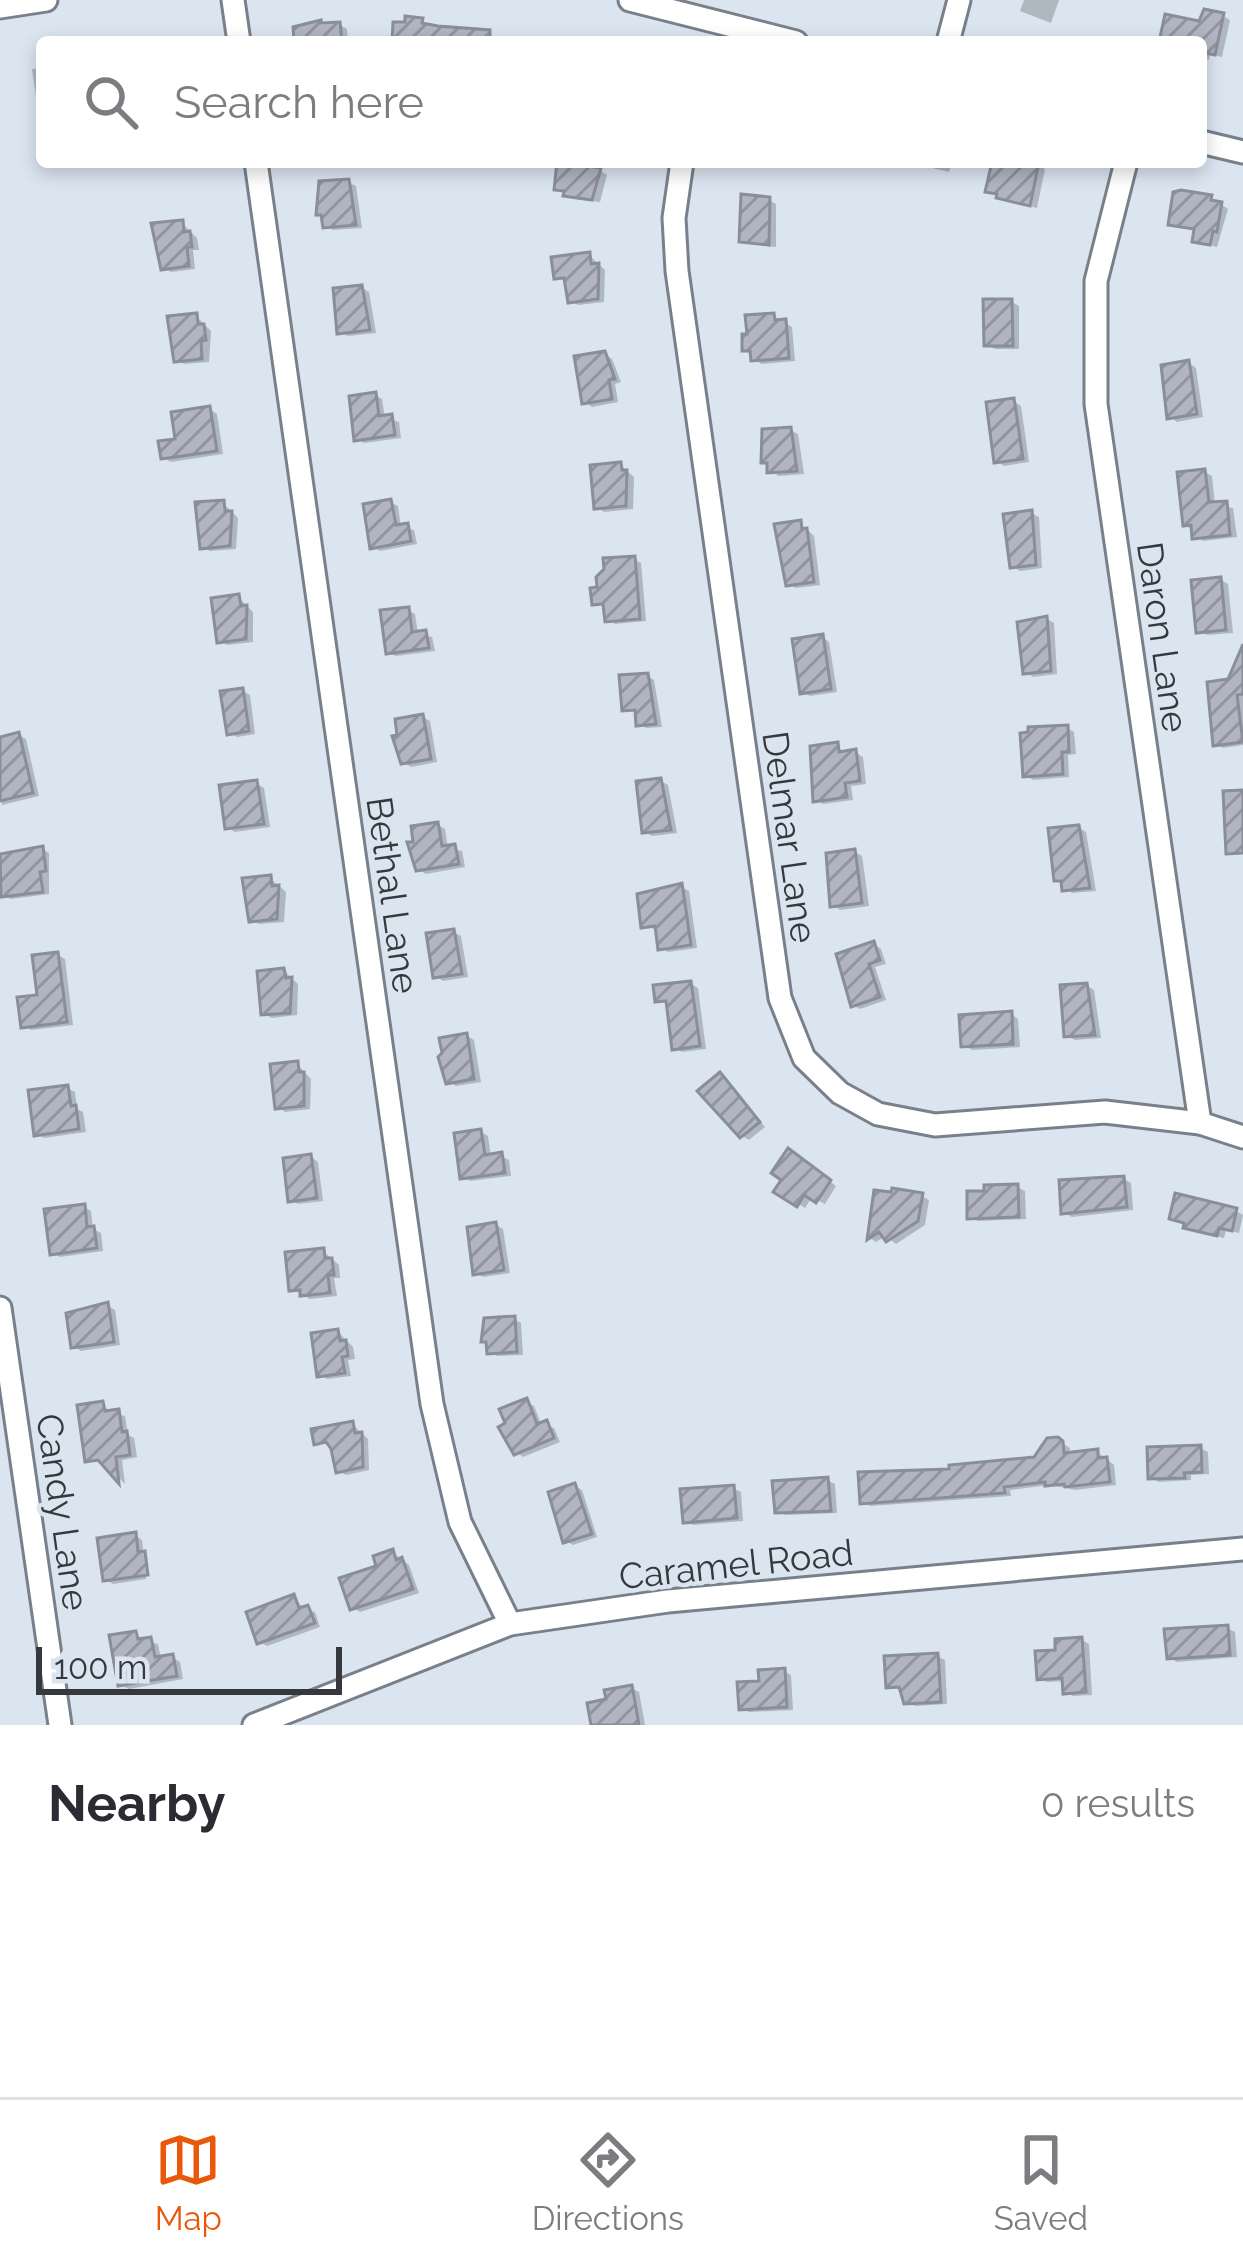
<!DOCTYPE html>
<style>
:root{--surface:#fff;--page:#f7f7f7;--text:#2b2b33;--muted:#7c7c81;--line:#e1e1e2;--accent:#ea580c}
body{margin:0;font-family:Raleway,sans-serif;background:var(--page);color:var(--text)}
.scale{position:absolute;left:36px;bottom:30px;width:306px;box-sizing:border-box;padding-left:12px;border:6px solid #35393e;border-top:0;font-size:33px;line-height:42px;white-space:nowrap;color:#35393e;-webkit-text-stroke:9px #dbe5f0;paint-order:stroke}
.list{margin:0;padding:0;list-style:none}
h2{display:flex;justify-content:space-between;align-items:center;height:156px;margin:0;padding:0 48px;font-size:51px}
h2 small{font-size:39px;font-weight:400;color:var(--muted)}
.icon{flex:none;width:66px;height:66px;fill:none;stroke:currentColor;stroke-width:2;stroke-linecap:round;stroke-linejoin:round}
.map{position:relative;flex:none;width:1243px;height:1725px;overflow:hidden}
.search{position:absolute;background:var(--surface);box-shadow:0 6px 18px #0003;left:36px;right:36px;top:36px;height:132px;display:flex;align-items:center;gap:30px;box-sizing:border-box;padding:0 42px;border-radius:12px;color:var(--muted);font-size:45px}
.sheet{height:372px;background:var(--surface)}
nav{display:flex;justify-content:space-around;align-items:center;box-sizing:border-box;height:168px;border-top:3px solid var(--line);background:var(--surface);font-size:33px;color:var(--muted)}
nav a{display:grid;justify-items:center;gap:6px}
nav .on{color:var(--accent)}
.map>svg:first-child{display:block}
.shadow{fill:#0003}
.building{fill:url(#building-hatch);stroke:#8a8e9a;stroke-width:3}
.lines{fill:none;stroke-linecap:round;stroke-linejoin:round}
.minor-casing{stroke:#78818b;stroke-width:27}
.minor{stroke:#fff;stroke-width:21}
.labels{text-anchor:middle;stroke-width:9;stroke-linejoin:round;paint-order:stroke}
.street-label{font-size:36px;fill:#35393e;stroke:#dbe5f0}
</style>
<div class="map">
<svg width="1243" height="1725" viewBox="0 0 1243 1725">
<defs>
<pattern id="building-hatch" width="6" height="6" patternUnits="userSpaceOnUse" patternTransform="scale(3)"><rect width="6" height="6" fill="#b0b5c1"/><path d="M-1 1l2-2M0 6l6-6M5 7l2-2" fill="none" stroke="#90949e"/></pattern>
</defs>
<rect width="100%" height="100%" fill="#dbe5f0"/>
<!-- shadow -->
<g class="shadow">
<polygon points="1024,0 1059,0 1051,23 1020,11"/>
<polygon points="1223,16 1230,20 1222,57 1210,54 1209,60 1201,58 1201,24"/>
<polygon points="340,25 347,29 348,42 297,42"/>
<polygon points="42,68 42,99 36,96 32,69"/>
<polygon points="560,162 602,162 601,171 607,175 600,202 574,199 557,188"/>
<polygon points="907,162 952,162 949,172"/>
<polygon points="995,162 1030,162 1045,169 1037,208 1007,201 989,190"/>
<polygon points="348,182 356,186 362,228 333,230 325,226"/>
<polygon points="1211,198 1228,209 1217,247 1196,241 1197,230 1171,223"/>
<polygon points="769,200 776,204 776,247 749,244 742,240"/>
<polygon points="182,223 197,238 199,250 193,250 195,269 171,272 164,268"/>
<polygon points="590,256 605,270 604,302 578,305 570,301 568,281 557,277"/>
<polygon points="362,288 369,292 376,333 348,336 340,332"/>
<polygon points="1012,302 1019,306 1019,349 995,349 987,345"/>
<polygon points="196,316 211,331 209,362 184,364 177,360"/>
<polygon points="773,316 792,327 795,361 761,364 745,349"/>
<polygon points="605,354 612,359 621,382 615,384 618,402 592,407 585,402"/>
<polygon points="1189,363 1196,368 1203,417 1177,422 1170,417"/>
<polygon points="375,395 382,399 385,418 399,422 401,438 364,443 357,439"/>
<polygon points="1013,401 1021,406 1029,462 1004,466 997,461"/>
<polygon points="209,409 217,414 223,454 171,462 164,458"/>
<polygon points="790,430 798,434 804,474 778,476 764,461"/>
<polygon points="620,465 634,477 633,509 604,512 597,507"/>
<polygon points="1205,472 1212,476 1215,505 1233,508 1237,537 1203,541 1185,524"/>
<polygon points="390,502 398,506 401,527 414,530 417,544 380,551 373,547"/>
<polygon points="223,503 238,518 236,549 210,551 203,547"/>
<polygon points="1031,513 1039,517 1042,568 1020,571 1012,566"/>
<polygon points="800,523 814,536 820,585 796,588 789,584"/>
<polygon points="634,559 641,563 646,621 615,624 608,620 607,607 594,603"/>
<polygon points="1221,580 1228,584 1233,633 1207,635 1199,631"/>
<polygon points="238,597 253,612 253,642 227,645 220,641"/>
<polygon points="408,610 415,614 418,634 432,637 435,651 396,656 388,652"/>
<polygon points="1047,619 1054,623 1057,674 1033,677 1026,672"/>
<polygon points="822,637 829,642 837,692 810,696 803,692"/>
<polygon points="1243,670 1243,745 1223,748 1216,744 1230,682"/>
<polygon points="647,676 654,680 662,727 646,728 639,724 638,713 625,709"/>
<polygon points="243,691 250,695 255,734 237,737 229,733"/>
<polygon points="423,717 430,721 437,762 411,767 404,763"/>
<polygon points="1067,728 1074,732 1076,754 1068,755 1069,777 1033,780 1026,775"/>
<polygon points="19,735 26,739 39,796 2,805 0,740"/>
<polygon points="837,745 845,754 855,752 863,757 866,784 851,786 853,800 823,804 816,800"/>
<polygon points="661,781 668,785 677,833 652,836 645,832"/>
<polygon points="257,784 264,788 270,827 235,832 228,828"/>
<polygon points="438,825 445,829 448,848 462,851 465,867 426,874 418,869"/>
<polygon points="1079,828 1086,832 1096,891 1072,893 1057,880"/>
<polygon points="42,849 49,853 49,894 11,899 4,895 0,857"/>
<polygon points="855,852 862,856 869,906 840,910 833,905"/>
<polygon points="270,878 286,892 284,922 259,924 252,920"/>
<polygon points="681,887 689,891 697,948 668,952 661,948 658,930 644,926"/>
<polygon points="453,932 461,936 468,977 443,981 436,976"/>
<polygon points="874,944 881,949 886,964 875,967 886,1000 860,1009 853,1005"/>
<polygon points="58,955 65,959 73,1025 31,1030 24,1026 41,998"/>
<polygon points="284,971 298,984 297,1015 272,1018 264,1014"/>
<polygon points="691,984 698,988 706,1049 682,1052 675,1048 669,1004 658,1000"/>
<polygon points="1087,986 1094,990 1101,1038 1075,1040 1067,1036"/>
<polygon points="1011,1014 1018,1019 1020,1047 972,1050 964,1046"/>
<polygon points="467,1036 474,1040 481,1082 456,1086 449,1082"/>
<polygon points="297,1064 311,1079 310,1109 285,1112 278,1107"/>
<polygon points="720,1076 765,1127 749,1140 742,1136"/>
<polygon points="67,1088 75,1092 77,1109 83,1112 86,1132 44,1138 37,1134"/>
<polygon points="481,1132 488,1136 491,1157 501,1156 509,1160 511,1176 470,1181 463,1177"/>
<polygon points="796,1156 836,1186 825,1204 812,1197 805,1208 778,1191"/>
<polygon points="311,1157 318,1162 323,1201 298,1204 291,1200"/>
<polygon points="1124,1179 1131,1183 1133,1210 1072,1217 1064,1213"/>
<polygon points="1017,1187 1025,1191 1026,1219 978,1221 970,1217"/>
<polygon points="877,1193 922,1196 929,1200 925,1225 896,1244 886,1236 876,1242 870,1238"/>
<polygon points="84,1207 91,1211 93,1229 101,1233 103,1251 60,1257 53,1253"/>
<polygon points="1236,1211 1243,1215 1239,1233 1226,1230 1224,1238 1193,1231 1173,1218"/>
<polygon points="496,1225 503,1229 510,1273 483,1277 476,1273"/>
<polygon points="323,1251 339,1265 340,1278 334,1278 337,1296 310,1299 292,1289"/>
<polygon points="108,1306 115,1310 120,1345 81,1351 73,1346"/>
<polygon points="514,1319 521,1323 523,1355 497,1356 490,1352"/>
<polygon points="338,1332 353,1347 355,1359 348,1360 351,1376 327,1379 320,1375"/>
<polygon points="526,1402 534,1406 542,1426 554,1428 560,1442 523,1457 516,1452"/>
<polygon points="103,1405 111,1413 125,1416 128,1435 134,1438 137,1457 122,1460 125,1484 104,1463 88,1460"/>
<polygon points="352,1424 368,1439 369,1470 346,1475 338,1471 332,1445 316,1443"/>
<polygon points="1057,1440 1070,1448 1070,1455 1097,1452 1104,1457 1114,1465 1116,1485 1075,1490 1050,1485 1010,1490 1011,1496 870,1506 863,1502 952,1471 1035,1460"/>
<polygon points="1200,1448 1208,1452 1209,1474 1191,1475 1191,1480 1158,1482 1151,1477"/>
<polygon points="827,1480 835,1484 837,1513 785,1515 778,1511"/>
<polygon points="575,1486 582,1490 597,1537 573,1545 566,1541"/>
<polygon points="733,1488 741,1492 743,1521 693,1525 686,1521"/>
<polygon points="135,1535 142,1540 146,1579 113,1584 105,1579"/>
<polygon points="392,1552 409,1565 419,1593 360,1612 353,1608"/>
<polygon points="294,1598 304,1609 315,1612 320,1627 267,1646 260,1642"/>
<polygon points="1227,1628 1235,1632 1237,1657 1177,1662 1169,1658"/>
<polygon points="136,1634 144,1641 158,1644 161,1659 172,1657 180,1662 183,1679 129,1689 121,1685"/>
<polygon points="1082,1640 1089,1644 1092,1695 1073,1696 1066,1692 1065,1681 1047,1682 1040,1678"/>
<polygon points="937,1656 945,1660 947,1704 915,1706 907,1702 903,1690 889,1686"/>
<polygon points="784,1671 791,1675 793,1710 749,1712 741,1708"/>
<polygon points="631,1688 639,1692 645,1725 594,1725 609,1702"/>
</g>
<!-- building -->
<g class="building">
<polygon points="1204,9 1224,13 1215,55 1201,52 1201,42 1159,42 1165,14 1199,21"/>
<polygon points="405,16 423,18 422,23 438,26 490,30 490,42 392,42 393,22 405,22"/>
<polygon points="321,20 321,23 340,22 342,42 294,42 293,27"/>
<polygon points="557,162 595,162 594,167 601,168 592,200 563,196 564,191 554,190"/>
<polygon points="992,162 1039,162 1030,206 996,198 997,194 985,192"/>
<polygon points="349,179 356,225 323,228 321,215 316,215 319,181"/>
<polygon points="1181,190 1212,195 1211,200 1222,202 1217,232 1213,231 1210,245 1192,242 1194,229 1168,225 1173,192"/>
<polygon points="741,194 770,197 769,245 739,242"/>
<polygon points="183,220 184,232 190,231 192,247 187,247 189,266 161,270 151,223"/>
<polygon points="590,252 591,264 599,263 598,299 568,303 564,278 554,279 551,257"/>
<polygon points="362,285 370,330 337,334 333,288"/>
<polygon points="983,299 1012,299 1013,346 984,346"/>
<polygon points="197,313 198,324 204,324 206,340 201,341 202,359 174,362 167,316"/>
<polygon points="774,313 775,320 786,319 789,358 751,361 750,351 742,351 742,334 747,334 745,315"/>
<polygon points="605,351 615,379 609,380 612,399 582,404 574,356"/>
<polygon points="1189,360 1197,414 1167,419 1161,365"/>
<polygon points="376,392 379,416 392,414 395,435 354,441 349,396"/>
<polygon points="1014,398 1023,459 994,463 986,402"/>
<polygon points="210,406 217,451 161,459 158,441 175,439 171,412"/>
<polygon points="791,427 797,471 767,473 767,463 761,463 762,429"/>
<polygon points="621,462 622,470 627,470 626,506 594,509 590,465"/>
<polygon points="1205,469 1209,502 1227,501 1230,535 1192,539 1191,525 1183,526 1177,472"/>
<polygon points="391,499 396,525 408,523 411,541 370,549 363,504"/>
<polygon points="224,500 225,511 232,511 230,546 200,549 195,502"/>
<polygon points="1032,510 1036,565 1010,568 1003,514"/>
<polygon points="801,520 802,529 807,528 814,582 786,586 774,524"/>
<polygon points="635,556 640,619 605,622 603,604 592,605 590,588 597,587 596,577 604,569 603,558"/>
<polygon points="1221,577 1226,630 1196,633 1191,580"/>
<polygon points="239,594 241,606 247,605 246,639 217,643 211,598"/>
<polygon points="409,607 412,632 426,630 429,648 386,654 380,610"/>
<polygon points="1047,616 1051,671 1023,674 1017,622"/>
<polygon points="823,634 831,689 800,694 792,639"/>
<polygon points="1243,644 1243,694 1237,695 1243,742 1213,746 1207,682 1228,679"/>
<polygon points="648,673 656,724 636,726 635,710 622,711 619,675"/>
<polygon points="243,688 249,731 227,735 220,691"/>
<polygon points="423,714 431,759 401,764 392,736 397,735 395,719"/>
<polygon points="1068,725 1069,752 1062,752 1063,774 1023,777 1020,733 1028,732 1028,727"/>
<polygon points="19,732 33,793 0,801 0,737"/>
<polygon points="838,742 839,752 856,749 860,781 845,783 847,797 813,802 810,746"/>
<polygon points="661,778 671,830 642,833 636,781"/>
<polygon points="257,780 264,824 225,829 219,785"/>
<polygon points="1243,790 1243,853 1226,854 1223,791"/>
<polygon points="438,822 442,846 455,844 459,864 416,871 407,842 413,842 411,826"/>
<polygon points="1079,825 1090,888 1062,891 1061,881 1054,881 1048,828"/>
<polygon points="43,846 46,871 40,872 43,892 1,897 0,854"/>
<polygon points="855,849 862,903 830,907 826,853"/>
<polygon points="271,875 272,886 279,885 277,919 249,922 242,878"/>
<polygon points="682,883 691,945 658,950 655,926 641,928 637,894"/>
<polygon points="454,929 462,974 433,978 426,933"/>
<polygon points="874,941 880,960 869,964 880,997 851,1007 836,954"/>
<polygon points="58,952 67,1022 21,1028 17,997 37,995 32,955"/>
<polygon points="284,968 286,978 292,977 290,1013 261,1015 257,971"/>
<polygon points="691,981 700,1046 672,1050 666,1001 655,1002 653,985"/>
<polygon points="1087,983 1095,1035 1064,1037 1060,985"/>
<polygon points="1012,1011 1013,1044 961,1047 959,1015"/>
<polygon points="467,1033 474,1079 446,1084 438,1057 442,1053 439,1038"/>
<polygon points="298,1061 299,1072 304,1072 304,1106 275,1109 270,1064"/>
<polygon points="720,1072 760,1122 740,1138 697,1091"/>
<polygon points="68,1085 71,1106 76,1105 79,1129 34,1136 28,1090"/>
<polygon points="481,1129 485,1155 502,1152 505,1173 460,1179 454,1133"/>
<polygon points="788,1148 831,1180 816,1203 804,1195 797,1207 773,1192 781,1180 771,1173"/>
<polygon points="311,1154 317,1198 288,1202 283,1158"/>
<polygon points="1124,1176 1127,1207 1061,1214 1059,1180"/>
<polygon points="1018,1184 1019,1217 967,1219 967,1191 984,1191 984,1185"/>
<polygon points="892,1188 923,1193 918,1221 886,1242 879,1232 867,1240 874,1190 891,1192"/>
<polygon points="1175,1193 1237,1208 1232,1231 1219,1228 1217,1236 1183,1228 1184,1223 1169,1219"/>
<polygon points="85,1204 87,1227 94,1226 97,1248 50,1255 44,1209"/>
<polygon points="496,1222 504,1270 473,1275 467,1227"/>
<polygon points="324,1248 325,1258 332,1258 334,1275 328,1275 330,1293 300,1296 300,1290 289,1291 285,1252"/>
<polygon points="108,1302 114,1342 71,1348 66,1313"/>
<polygon points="515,1316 517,1352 487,1354 486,1342 481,1342 484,1318"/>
<polygon points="338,1329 340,1341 346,1340 348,1356 342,1357 345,1373 317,1377 311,1333"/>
<polygon points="527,1398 537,1424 547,1420 554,1438 514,1455 498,1427 505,1423 499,1409"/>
<polygon points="103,1401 105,1411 119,1409 122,1432 127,1431 130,1455 116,1457 119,1484 98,1460 85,1462 77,1405"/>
<polygon points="353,1421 355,1433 362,1432 363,1467 336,1473 331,1449 326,1442 314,1445 311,1429"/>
<polygon points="1058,1437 1063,1441 1064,1453 1098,1449 1098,1458 1107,1457 1110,1482 1065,1487 1064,1484 1045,1486 1045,1482 1004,1487 1005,1493 860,1504 858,1472 949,1469 949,1465 1034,1457 1047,1438"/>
<polygon points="1201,1445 1202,1472 1184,1473 1185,1478 1148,1479 1147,1447"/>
<polygon points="828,1477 831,1511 775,1513 772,1481"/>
<polygon points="575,1483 592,1534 563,1543 548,1492"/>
<polygon points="734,1485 737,1518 683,1523 680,1489"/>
<polygon points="136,1532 138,1552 145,1551 148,1575 103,1581 97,1538"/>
<polygon points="393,1549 396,1560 402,1557 413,1589 350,1610 339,1578 376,1566 373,1556"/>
<polygon points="294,1594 299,1608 308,1605 315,1623 257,1644 246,1612"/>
<polygon points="1228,1625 1230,1655 1167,1659 1164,1629"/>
<polygon points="136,1631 138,1639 151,1637 155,1657 173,1654 177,1676 118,1686 109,1635"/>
<polygon points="1082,1637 1086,1692 1063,1694 1062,1678 1037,1680 1035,1651 1055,1650 1055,1639"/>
<polygon points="938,1653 941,1702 904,1704 899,1687 886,1688 884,1656"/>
<polygon points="785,1668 787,1707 739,1710 737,1682 759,1681 758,1670"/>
<polygon points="632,1685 639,1725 591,1725 587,1703 606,1699 604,1690"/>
</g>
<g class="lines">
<!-- minor casing -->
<g class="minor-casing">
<g id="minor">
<polyline points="233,0 239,42"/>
<polyline points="630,0 796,42"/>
<polyline points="0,7 46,0"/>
<polyline points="948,42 959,0"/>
<polyline points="1201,142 1243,152"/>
<polyline points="256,162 432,1404 460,1522 510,1624"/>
<polyline points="682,162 674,218 677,271 780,998 804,1058 840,1093 878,1114 935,1125 1105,1112 1200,1123 1243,1137"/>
<polyline points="1126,162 1096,281 1096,404 1200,1123"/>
<polyline points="0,1308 60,1725"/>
<polyline points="254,1725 510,1624 668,1601 1243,1549"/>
</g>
</g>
<!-- minor -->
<use href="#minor" class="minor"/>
</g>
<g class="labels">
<!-- street labels -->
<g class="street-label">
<text transform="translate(1163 637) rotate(82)" y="13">Daron Lane</text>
<text transform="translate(790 837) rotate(82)" y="13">Delmar Lane</text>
<text transform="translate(393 895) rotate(82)" y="13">Bethal Lane</text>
<text transform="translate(63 1512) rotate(82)" y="13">Candy Lane</text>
<text transform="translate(736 1564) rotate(-6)" y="13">Caramel Road</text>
</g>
</g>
</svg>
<div class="scale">100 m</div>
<div class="search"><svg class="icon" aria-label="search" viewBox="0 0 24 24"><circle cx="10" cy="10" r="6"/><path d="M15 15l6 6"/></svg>Search here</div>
</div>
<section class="sheet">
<h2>Nearby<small>0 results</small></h2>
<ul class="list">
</ul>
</section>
<nav>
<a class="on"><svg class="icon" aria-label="map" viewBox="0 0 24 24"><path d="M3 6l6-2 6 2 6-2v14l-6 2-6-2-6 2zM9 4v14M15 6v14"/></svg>Map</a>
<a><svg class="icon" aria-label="directions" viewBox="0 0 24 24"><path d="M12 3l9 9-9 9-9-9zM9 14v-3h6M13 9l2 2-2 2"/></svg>Directions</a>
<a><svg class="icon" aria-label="saved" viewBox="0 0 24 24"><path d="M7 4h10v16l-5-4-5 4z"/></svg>Saved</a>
</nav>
